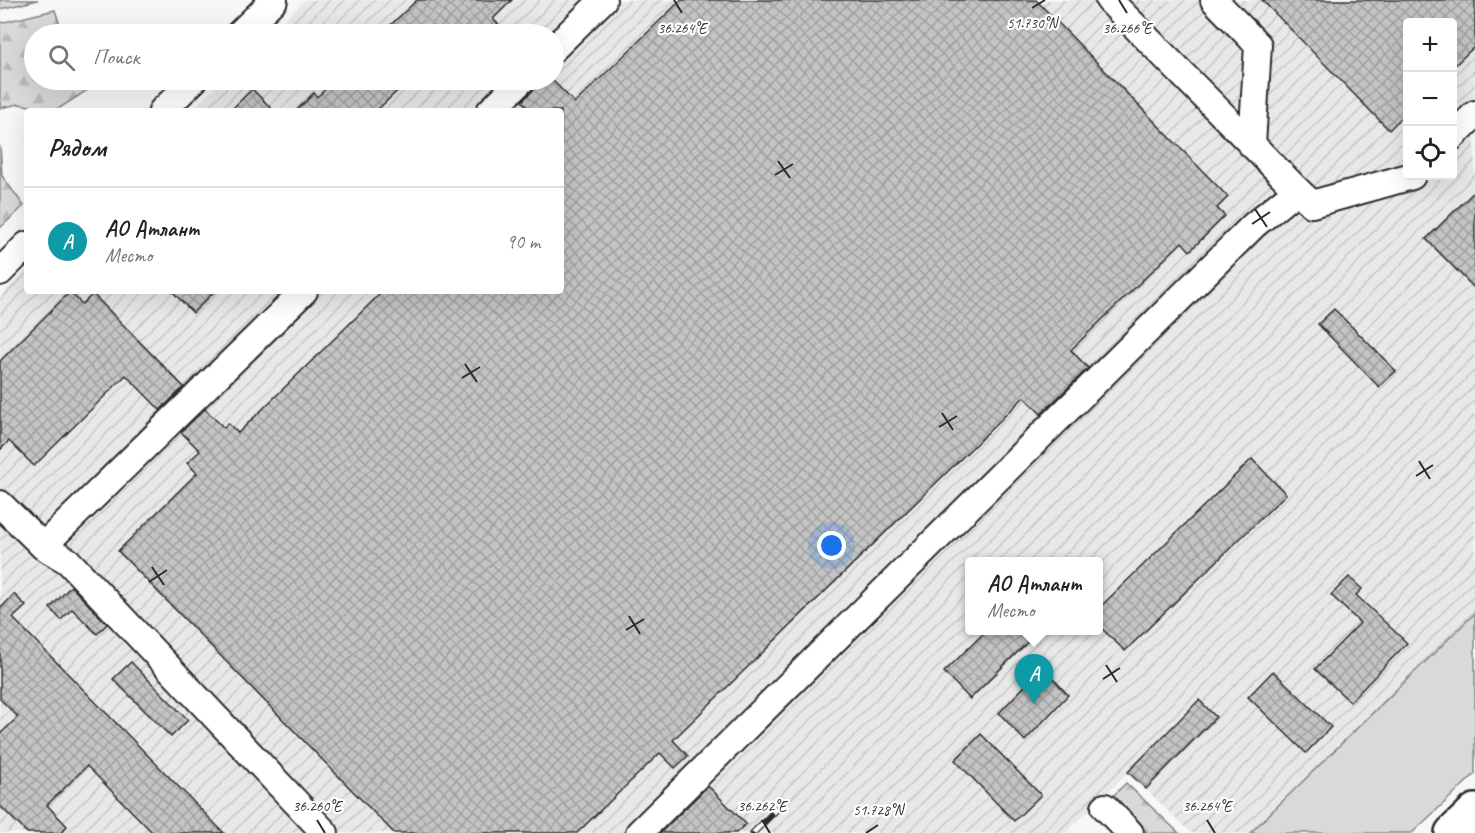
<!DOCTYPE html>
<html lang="ru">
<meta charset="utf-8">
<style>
:root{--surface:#fff;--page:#f6f6f6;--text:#222;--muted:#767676;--line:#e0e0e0;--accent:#7c3aed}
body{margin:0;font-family:Caveat,sans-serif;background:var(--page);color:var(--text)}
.controls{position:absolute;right:18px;top:18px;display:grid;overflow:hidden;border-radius:6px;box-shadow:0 6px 24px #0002}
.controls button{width:54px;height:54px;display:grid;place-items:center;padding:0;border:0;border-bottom:2px solid var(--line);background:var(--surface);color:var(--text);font:30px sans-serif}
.you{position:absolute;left:832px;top:546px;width:21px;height:21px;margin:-15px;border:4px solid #fff;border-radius:50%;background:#1a73e8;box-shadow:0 0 0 9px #1a73e833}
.badge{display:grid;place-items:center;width:39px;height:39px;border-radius:50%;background:var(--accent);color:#fff;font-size:20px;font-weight:700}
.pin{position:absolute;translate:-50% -50px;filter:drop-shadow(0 2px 3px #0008)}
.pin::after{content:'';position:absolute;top:32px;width:21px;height:18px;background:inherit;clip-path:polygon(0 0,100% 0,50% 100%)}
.popup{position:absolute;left:965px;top:557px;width:138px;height:78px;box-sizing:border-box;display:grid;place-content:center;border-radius:6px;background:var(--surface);filter:drop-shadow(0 2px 4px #0005);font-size:20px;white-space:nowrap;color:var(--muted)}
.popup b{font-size:22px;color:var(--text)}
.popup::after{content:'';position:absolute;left:50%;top:100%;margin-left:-12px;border:12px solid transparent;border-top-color:var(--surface)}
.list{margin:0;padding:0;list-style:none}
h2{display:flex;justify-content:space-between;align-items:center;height:78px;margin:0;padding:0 24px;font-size:26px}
h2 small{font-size:20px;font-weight:400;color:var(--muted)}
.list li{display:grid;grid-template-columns:39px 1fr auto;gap:18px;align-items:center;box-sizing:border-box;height:108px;padding:0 24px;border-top:2px solid var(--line)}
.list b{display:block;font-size:22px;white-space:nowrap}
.list p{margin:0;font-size:20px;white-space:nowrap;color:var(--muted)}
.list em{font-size:20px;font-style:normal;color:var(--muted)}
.icon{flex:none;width:33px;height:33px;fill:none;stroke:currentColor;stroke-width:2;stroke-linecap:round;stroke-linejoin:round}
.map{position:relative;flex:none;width:1475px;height:833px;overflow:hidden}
.search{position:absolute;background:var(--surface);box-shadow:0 6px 24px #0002;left:24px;top:24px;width:540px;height:66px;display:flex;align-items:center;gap:15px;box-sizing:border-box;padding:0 21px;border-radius:33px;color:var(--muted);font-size:22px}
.panel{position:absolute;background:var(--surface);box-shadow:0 6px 24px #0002;left:24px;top:108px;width:540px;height:186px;border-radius:6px}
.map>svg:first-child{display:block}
.industrial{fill:url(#industrial-furrows);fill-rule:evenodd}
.green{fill:#d9d9d9;stroke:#828282;stroke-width:1.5}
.forest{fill:url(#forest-firs);stroke:#828282;stroke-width:1.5}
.building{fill:url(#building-cross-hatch);stroke:#2b2b2b;stroke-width:1.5}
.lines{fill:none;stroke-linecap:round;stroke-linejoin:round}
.minor-casing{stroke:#2b2b2b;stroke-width:30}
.highway-casing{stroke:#2b2b2b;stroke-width:38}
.minor{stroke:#fff;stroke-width:26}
.highway{stroke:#fff;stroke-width:33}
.rail-casing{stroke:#2b2b2b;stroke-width:7}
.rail{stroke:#fff;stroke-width:4.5;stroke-dasharray:14;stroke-linecap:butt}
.ticks{fill:none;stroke:#2b2b2b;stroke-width:2}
.ticks-label{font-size:15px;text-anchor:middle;fill:#2b2b2b;stroke:#fff;stroke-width:4.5;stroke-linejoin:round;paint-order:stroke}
</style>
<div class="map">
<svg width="1475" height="833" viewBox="0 0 1475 833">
<defs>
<pattern id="industrial-furrows" width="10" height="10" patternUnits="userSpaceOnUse" patternTransform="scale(1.5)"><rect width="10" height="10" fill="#e8e8e8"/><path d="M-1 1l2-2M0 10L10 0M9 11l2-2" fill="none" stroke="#c7c7c7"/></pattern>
<pattern id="forest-firs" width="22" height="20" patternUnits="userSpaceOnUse" patternTransform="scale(1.5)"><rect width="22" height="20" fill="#d9d9d9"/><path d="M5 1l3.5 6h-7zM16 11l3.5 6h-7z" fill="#bababa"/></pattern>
<pattern id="building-cross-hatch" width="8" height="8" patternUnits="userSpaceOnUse" patternTransform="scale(1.5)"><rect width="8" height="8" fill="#c4c4c4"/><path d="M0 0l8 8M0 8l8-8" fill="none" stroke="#9f9f9f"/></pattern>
</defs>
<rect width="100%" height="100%" fill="#f7f7f7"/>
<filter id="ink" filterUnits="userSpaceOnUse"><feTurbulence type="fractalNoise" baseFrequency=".0167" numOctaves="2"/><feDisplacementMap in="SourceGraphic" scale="12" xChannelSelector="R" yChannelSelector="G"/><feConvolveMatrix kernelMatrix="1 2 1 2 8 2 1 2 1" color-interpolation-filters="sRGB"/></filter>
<g filter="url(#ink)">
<!-- industrial -->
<path class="industrial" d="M305,0H1475V613L1250,833H1191L1128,772L1066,833H0V296L27,270V291H561V111H191L223,80H554V34H270ZM1408,22H1452V176H1408ZM970,562H1098V630H970Z"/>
<!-- green -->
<g class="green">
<polygon points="0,0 38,0 0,9"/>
<polygon points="1475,613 1475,774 1412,833 1250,833"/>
</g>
<!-- forest -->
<g class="forest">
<polygon points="55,10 63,34 34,34 34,80 103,80 55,111 19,104 0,108 0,23"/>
<polygon points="0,146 2,176 24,206 0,228"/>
<polygon points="1126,783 1179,833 1147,833 1111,798"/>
</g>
<!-- building -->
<g class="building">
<polygon points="417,0 512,0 493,19 508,34 381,34"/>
<polygon points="681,0 1036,0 1228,197 1217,208 1225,216 1190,251 1182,242 1071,350 1088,368 1041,414 1024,397 673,740 688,756 675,768 660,753 577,833 394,833 118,551 197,473 187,463 200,451 181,432 205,409 224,428 228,423 238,433 383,291 561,291 561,111 531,111 522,101 533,90 537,80 552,80 575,103"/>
<polygon points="1262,0 1475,0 1475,46 1452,68 1452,22 1407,22 1407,112 1389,130"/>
<polygon points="335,80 409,80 376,111 296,111 314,93 317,97"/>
<polygon points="252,89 274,111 230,111"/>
<polygon points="1475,191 1475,289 1426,239"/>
<polygon points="172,291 215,291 193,313"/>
<polygon points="70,292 82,304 93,294 184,387 160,410 126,375 34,466 9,441 0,450 0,361"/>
<polygon points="1334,309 1396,371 1379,387 1318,324"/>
<polygon points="1252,459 1286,494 1125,651 1098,625 1098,609"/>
<polygon points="1349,577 1362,589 1356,595 1407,643 1350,702 1315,669 1360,623 1331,595"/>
<polygon points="71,586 107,624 97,634 72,609 61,620 50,608"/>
<polygon points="14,594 26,606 13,618 224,833 153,833 87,766 47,805 67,826 61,833 27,833 0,806 0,734 18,717 0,699 0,605 2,607"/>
<polygon points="987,630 1021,630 1030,640 970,699 944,672"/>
<polygon points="131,662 188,720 171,737 113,679"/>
<polygon points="1043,667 1068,695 1025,741 999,713"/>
<polygon points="1273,671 1331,727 1306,753 1248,697"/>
<polygon points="1199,700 1216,717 1146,789 1128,772"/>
<polygon points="981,734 1041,795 1014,821 955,760"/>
<polygon points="708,786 746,824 736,833 660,833"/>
</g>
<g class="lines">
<!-- minor casing -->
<g class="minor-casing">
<g id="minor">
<polyline points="1109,0 1297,190"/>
<polyline points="1214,0 1258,45 1252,145"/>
<polyline points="239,34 274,0"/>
<polyline points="554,48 603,0"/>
<polyline points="162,111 194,80"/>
<polyline points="490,111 522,80"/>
<polyline points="1452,137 1475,114"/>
<polyline points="0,272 27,245"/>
<polyline points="0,504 43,546 68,561 325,833"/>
<polyline points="43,546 304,291"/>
<polyline points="1105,807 1130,833"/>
<polyline points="639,833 1254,225 1297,190 1312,204 1412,176"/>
</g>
</g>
<!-- highway casing -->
<g class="highway-casing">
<polyline id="highway" points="1452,833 1475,811"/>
</g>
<!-- minor -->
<use href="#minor" class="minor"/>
<!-- highway -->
<use href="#highway" class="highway"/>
<!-- rail casing -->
<g class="rail-casing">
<polyline id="rail" points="753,833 785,801"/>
</g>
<!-- rail -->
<use href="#rail" class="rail"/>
</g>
</g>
<!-- ticks -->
<path class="ticks" d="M674,0L682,13M1119,0L1127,13M1032,8L1045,0M778,161L790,178M775,175L793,164M1255,209L1267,227M1252,224L1270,212M465,364L477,382M462,378L480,367M942,413L953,430M939,427L957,416M1419,461L1430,479M1416,476L1433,465M152,567L164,585M149,582L167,570M629,616L640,634M626,630L644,619M1106,665L1117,682M1103,679L1120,668M317,820L325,833M762,820L770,833M1207,820L1215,833M866,833L878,825"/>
<g class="ticks-label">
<text x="1032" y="28">51.730°N</text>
<text x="682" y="33">36.264°E</text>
<text x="1127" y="33">36.266°E</text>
<text x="317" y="811">36.260°E</text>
<text x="762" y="811">36.262°E</text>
<text x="1207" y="811">36.264°E</text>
<text x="878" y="815">51.728°N</text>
</g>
</svg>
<div class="controls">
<button>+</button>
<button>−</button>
<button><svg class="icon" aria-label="locate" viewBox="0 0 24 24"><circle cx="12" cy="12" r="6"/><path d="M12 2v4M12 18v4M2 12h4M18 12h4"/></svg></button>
</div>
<div class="you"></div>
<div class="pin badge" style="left:1034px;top:704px;background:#0f9aa8">A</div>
<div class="popup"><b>АО Атлант</b>Место</div>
<div class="search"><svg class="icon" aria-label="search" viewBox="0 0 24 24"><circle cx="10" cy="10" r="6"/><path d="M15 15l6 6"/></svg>Поиск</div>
<section class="panel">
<h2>Рядом<small></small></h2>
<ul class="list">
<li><span class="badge" style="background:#0f9aa8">A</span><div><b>АО Атлант</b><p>Место</p></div><em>90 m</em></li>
</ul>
</section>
</div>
